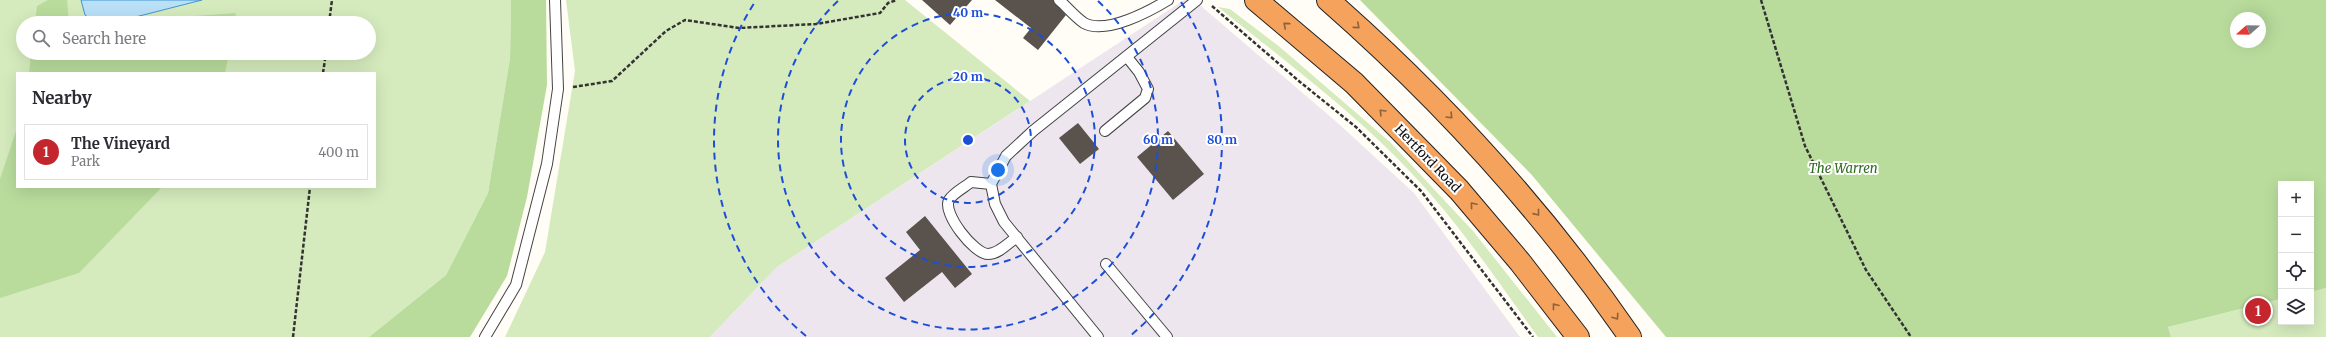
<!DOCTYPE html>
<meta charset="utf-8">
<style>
:root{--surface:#fff;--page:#f7f7f7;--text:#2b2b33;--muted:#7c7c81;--line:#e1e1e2;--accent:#c4262e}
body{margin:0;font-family:Merriweather,serif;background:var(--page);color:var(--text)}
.controls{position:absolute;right:12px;bottom:12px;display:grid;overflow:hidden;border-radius:0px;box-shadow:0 4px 16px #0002}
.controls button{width:36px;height:36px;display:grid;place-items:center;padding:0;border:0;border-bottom:1px solid var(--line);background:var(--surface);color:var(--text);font:20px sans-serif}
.compass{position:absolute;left:2230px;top:12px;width:36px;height:36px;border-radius:50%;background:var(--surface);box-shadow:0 4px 16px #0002;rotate:250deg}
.you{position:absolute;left:998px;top:170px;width:14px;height:14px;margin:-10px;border:3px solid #fff;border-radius:50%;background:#1a73e8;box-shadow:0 0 0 6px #1a73e833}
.badge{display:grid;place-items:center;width:26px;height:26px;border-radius:50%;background:var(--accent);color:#fff;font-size:13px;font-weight:700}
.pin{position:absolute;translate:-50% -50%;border:2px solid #fff;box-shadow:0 1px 4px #0006}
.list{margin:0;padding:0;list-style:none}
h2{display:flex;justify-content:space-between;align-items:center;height:52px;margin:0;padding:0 16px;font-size:17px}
h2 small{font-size:13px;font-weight:400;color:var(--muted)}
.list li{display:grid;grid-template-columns:26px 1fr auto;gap:12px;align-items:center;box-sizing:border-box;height:56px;margin:0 8px 8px;padding:0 8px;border:1px solid var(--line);border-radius:0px}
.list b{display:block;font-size:15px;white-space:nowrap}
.list p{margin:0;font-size:13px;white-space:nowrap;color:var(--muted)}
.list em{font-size:13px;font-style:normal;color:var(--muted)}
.icon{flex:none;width:22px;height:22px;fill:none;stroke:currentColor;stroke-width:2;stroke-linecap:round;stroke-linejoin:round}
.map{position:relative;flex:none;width:2326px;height:337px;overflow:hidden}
.search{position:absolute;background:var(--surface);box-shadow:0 4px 16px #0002;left:16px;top:16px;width:360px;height:44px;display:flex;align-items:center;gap:10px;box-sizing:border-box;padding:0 14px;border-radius:22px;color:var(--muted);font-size:15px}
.panel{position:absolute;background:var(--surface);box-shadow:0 4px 16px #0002;left:16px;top:72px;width:360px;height:116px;border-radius:0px}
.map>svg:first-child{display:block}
.industrial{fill:#eee6ef}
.green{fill:#d5ebbd;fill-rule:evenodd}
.forest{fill:#b9dc9c;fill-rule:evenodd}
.water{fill:#b9e0f7;stroke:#3f96cf}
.building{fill:#5a524d}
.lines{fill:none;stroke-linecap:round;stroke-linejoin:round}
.lane-casing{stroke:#444;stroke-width:12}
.highway-casing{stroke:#222;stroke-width:24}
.path{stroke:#333;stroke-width:2.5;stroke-dasharray:4 2;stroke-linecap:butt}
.lane{stroke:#fff;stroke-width:10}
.highway{stroke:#f5a25d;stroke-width:22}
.oneway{stroke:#8e613b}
.ring{fill:none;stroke:#1d4ed8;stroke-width:2;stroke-dasharray:7 5}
.labels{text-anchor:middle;stroke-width:4;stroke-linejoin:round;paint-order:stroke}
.street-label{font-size:13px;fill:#111;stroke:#fff}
.park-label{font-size:13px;font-style:italic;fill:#2f6b1f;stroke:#fff}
.centre{fill:#1d4ed8;stroke:#fff;stroke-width:2}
.ring-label{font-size:12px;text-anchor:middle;font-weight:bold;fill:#1d4ed8;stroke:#fff;stroke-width:4;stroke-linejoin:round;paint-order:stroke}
</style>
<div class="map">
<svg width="2326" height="337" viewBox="0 0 2326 337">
<rect width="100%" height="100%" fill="#fffdf5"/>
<!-- industrial -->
<polygon class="industrial" points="1184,0 1194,0 1340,125 1414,193 1520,337 710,337 777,267"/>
<!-- green -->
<g class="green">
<path d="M0,0H511L510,58L488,193L446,275L369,337H0ZM23,23H369V53H23ZM17,73H375V187H17Z"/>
<polygon points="566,0 905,0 1030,101 777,267 710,337 505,337 545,252 575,71"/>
<path d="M1218,7L1230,9L1281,48L1390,142L1473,231L1557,337H1538C1504,290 1471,241 1433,197C1371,124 1292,67 1218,7Z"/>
<polygon points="2326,288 2326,337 2171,337 2168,327 2281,299 2281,322 2311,322 2311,292"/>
</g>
<!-- forest -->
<g class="forest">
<polygon points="48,0 67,0 69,23 35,23 37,6"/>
<polygon points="511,0 546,0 547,85 527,197 507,276 470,337 369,337 446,275 488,193 510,58"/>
<path d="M1360,0H2326V288L2311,292V184H2281V299L2168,327L2171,337H1666L1531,174ZM2236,18H2260V42H2236Z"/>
<polygon points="236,13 234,23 165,23 182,17"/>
<polygon points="31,53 229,53 225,73 29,73"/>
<polygon points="17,128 17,187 162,187 79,273 0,298 0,179"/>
</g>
<!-- water -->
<polygon class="water" points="81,0 202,0 112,23 95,23 85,15"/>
<!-- building -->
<g class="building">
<polygon points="922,0 972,0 950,25"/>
<polygon points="995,0 1053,0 1066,15 1038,50 1023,38 1031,28"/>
<polygon points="1078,123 1099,149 1080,164 1059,138"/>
<polygon points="1168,131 1204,174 1173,200 1137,157"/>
<polygon points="925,216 972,274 955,288 942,272 904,302 885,278 920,250 906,232"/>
</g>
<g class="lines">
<!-- lane casing -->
<g class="lane-casing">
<g id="lane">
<path d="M1059,0C1067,7 1075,17 1084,23C1106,35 1150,11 1168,0"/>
<polyline points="1105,131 1145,98 1148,89 1139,72 1127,57"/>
<path d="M991,184L971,182C965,187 953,193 949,200C942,213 974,254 988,254C999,254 1008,243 1017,237"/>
<polyline points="1106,264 1167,337"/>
<polyline points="485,337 516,285 547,164 558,89 555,0"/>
<polyline points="1098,337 1004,222 995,204 991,184 1006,156 1033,131 1197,0"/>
</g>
</g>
<!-- highway casing -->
<g class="highway-casing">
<g id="highway">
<polyline points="1256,0 1354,83 1459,190 1520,262 1578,337"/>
<path d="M1328,0C1442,100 1544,212 1630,337"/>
</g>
</g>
<!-- path -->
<g class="path">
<polyline points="1761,0 1805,146 1866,270 1911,337"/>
<polyline points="1212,6 1300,82 1356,127 1421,191 1533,337"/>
<polyline points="329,23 332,0"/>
<polyline points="323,73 326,53"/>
<polyline points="573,87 612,81 666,31 685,20 739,28 816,24 880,13 888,3 897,0"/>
<polyline points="293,337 310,187"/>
</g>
<!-- lane -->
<use href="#lane" class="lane"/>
<!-- highway -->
<use href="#highway" class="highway"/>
</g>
<!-- one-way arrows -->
<defs><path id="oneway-chevron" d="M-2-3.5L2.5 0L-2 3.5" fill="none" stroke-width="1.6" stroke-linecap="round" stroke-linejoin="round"/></defs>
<g class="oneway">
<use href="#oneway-chevron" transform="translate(1286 25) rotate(-140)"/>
<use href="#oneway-chevron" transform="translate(1357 26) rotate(41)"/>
<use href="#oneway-chevron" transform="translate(1382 112) rotate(-135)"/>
<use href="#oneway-chevron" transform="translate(1450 116) rotate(46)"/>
<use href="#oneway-chevron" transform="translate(1473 205) rotate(-130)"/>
<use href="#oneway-chevron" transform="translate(1537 213) rotate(51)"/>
<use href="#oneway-chevron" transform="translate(1555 306) rotate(-128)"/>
<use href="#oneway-chevron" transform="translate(1616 317) rotate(56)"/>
</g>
<!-- distance rings -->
<g class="ring">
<circle cx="968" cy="140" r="63"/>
<circle cx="968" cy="140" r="127"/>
<path d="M1098 1A190 190 0 1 1 838 1"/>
<path d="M806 336A254 254 0 0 1 755 2M1181 2A254 254 0 0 1 1130 336"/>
</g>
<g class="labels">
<!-- street labels -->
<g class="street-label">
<text transform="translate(1428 158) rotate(46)" y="5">Hertford Road</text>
</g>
<!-- park labels -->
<g class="park-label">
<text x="1843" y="173">The Warren</text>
</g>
</g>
<circle cx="968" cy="140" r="6" class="centre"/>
<g class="ring-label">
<text x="968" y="17">40 m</text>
<text x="968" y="81">20 m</text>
<text x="1158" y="144">60 m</text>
<text x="1222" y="144">80 m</text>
</g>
</svg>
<div class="controls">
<button>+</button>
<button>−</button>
<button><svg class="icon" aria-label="locate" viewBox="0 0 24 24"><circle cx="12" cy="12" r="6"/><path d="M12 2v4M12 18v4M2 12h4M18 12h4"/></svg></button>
<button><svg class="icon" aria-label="layers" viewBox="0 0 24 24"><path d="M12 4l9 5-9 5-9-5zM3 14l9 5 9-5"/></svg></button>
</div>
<svg class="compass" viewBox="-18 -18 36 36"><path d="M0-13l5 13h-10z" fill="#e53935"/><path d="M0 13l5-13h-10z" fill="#7c7c81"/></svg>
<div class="you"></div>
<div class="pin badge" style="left:2258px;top:311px">1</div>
<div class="search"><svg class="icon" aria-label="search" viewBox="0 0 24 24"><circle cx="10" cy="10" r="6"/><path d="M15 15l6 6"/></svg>Search here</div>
<section class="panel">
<h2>Nearby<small></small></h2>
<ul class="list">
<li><span class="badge">1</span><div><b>The Vineyard</b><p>Park</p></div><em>400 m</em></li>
</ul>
</section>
</div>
